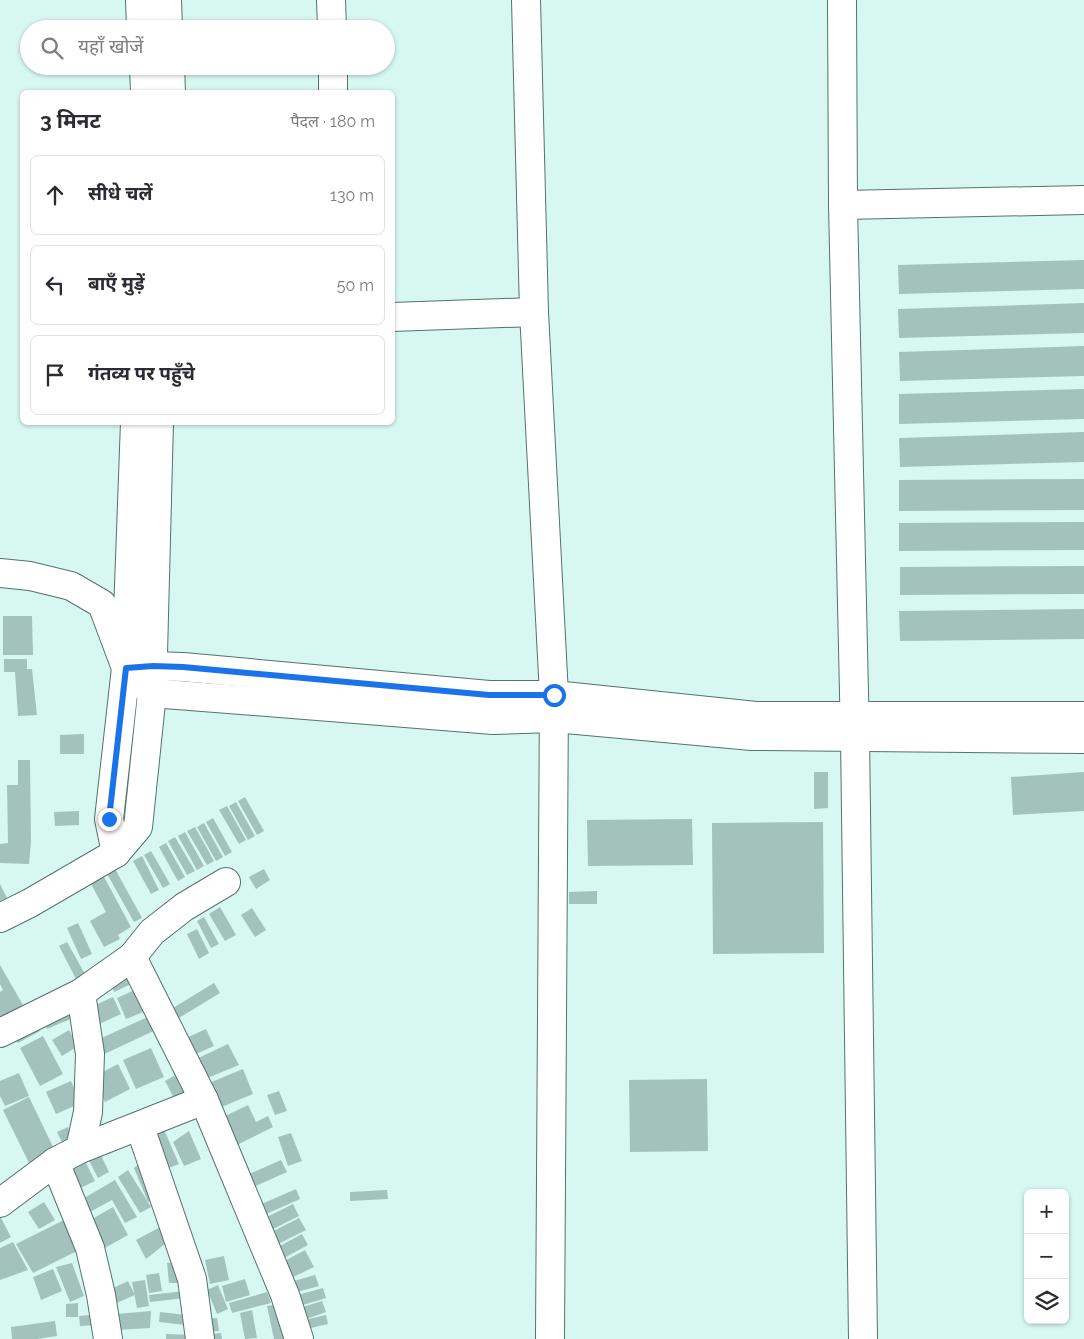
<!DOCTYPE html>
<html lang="hi">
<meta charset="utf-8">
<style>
:root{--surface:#fff;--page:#f2f2f3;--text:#2b2b33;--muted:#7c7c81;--line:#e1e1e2}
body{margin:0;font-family:Raleway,"Noto Sans Devanagari",sans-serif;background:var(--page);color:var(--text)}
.controls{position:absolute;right:15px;bottom:15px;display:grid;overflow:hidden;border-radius:8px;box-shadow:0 1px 4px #0004}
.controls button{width:45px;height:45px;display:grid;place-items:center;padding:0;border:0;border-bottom:1px solid var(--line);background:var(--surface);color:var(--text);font:25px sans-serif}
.stop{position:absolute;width:15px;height:15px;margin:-11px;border:4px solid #1a73e8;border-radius:50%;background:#fff}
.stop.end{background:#1a73e8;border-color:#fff;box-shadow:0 1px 5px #0008}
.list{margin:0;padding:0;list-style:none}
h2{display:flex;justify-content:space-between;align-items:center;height:65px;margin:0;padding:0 20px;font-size:21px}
h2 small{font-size:16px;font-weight:400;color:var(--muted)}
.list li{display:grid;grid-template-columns:32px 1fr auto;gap:15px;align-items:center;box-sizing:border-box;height:80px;margin:0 10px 10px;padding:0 10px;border:1px solid var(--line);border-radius:8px}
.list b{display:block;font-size:19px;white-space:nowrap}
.list em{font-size:16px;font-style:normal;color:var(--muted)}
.icon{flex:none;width:28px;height:28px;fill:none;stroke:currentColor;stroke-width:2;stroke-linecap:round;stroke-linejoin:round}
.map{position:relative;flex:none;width:1084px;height:1339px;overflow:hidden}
.search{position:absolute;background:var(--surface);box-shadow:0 1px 4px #0004;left:20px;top:20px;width:375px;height:55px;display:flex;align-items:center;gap:12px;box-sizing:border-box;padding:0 18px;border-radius:28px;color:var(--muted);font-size:19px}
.panel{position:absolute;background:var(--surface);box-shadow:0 1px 4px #0004;left:20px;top:90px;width:375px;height:335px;border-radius:8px}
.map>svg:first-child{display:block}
.building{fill:#a3c2bc}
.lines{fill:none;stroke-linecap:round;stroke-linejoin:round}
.minor-casing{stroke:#55726c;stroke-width:30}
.minor{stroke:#fff;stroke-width:28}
.route{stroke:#1a73e8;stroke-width:6}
</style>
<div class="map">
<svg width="1084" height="1339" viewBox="0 0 1084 1339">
<rect width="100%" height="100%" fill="#d7f7f1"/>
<!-- building -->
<g class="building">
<polygon points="1084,260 1084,289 899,294 898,265"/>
<polygon points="1084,303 1084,333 899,338 898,309"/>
<polygon points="1084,346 1084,376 900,381 899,352"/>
<polygon points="1084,389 1084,419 899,424 899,394"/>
<polygon points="1084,432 1084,462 900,467 899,438"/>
<polygon points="1084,479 1084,510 899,511 899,480"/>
<polygon points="1084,522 1084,550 899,551 899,523"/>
<polygon points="1084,566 1084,594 900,595 900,567"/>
<polygon points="1084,609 1084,639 900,641 899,611"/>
<polygon points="3,616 32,616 33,655 3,655"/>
<polygon points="4,659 27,659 27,669 32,669 37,715 18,716 15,672 4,672"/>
<polygon points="84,734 84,754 60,754 60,735"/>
<polygon points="18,760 30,760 31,841 29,864 0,863 0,844 8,843 7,785 18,785"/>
<polygon points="814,772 828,772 828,808 814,809"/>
<polygon points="1084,772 1084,811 1013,815 1011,777"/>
<polygon points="245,797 264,831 257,835 238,801"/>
<polygon points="236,802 255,836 248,840 229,806"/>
<polygon points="227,806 246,840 239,844 219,810"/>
<polygon points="79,811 79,825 55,826 54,812"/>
<polygon points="213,818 232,852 225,856 206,822"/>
<polygon points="692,819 693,865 588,866 587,820"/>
<polygon points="823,822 824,953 713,954 712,823"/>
<polygon points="204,823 223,857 216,861 197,827"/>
<polygon points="195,827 214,861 207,865 187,831"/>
<polygon points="185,832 204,866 197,870 178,836"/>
<polygon points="175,837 195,871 187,875 168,841"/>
<polygon points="166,843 185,877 178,881 159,847"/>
<polygon points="151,851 170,884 163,888 144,855"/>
<polygon points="142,856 159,890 151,894 133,861"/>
<polygon points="114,867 142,918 134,922 106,872"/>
<polygon points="264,869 270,880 256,889 249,877"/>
<polygon points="103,875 131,927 118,935 120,939 104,947 90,921 106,912 90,882"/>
<polygon points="0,884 7,898 0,901"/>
<polygon points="597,891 597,904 569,904 569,892"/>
<polygon points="220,907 236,935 225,941 209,914"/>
<polygon points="252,908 266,930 255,937 241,915"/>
<polygon points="204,917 219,944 211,948 197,921"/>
<polygon points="78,923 92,954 81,959 67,928"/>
<polygon points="197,929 209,953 199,959 187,934"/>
<polygon points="67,942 85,974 76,979 59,946"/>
<polygon points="0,965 23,1005 0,1019 0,992 3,990 0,984"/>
<polygon points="126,972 131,984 114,992 109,980"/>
<polygon points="214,983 220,993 174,1021 168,1011"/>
<polygon points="139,988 148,1010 126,1019 117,998"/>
<polygon points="113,997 121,1014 97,1025 89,1008"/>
<polygon points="67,1004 73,1018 47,1029 43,1017"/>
<polygon points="154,1014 160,1028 100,1056 93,1042"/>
<polygon points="35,1023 40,1031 18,1043 13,1035"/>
<polygon points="206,1029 214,1046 189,1057 182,1040"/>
<polygon points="69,1030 78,1046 62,1056 52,1040"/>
<polygon points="43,1036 63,1074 40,1086 20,1048"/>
<polygon points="228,1044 239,1065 200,1081 192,1061"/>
<polygon points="151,1048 164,1077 136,1089 123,1060"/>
<polygon points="118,1064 130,1089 105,1102 93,1077"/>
<polygon points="243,1069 253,1094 219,1108 209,1083"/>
<polygon points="19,1073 29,1096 5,1106 0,1096 0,1081"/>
<polygon points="179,1073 190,1094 176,1102 165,1081"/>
<polygon points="707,1079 708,1151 630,1152 629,1080"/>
<polygon points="71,1081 81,1103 56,1114 46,1092"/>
<polygon points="279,1091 287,1111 275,1115 267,1095"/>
<polygon points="29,1097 55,1151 29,1163 3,1110"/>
<polygon points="248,1105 256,1122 268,1116 273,1127 237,1145 223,1117"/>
<polygon points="162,1125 179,1164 166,1169 149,1131"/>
<polygon points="68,1127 75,1144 65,1149 57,1132"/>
<polygon points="189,1131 201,1159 184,1166 173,1142"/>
<polygon points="291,1133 302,1161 288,1166 278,1137"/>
<polygon points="97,1147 109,1172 98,1178 85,1153"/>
<polygon points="82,1155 95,1181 74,1191 61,1167"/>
<polygon points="281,1160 287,1172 251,1188 245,1176"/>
<polygon points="140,1163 158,1199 148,1202 134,1168"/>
<polygon points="128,1170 151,1207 140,1213 118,1177"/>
<polygon points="115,1180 137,1217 125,1223 112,1200 86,1214 79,1201"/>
<polygon points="296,1189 300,1199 257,1218 252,1208"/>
<polygon points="387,1190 388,1199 350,1201 350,1192"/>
<polygon points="44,1202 55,1220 39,1229 28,1212"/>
<polygon points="293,1204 299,1216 265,1233 259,1221"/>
<polygon points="113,1207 128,1235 103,1249 87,1222"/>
<polygon points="0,1216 11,1237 0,1243"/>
<polygon points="68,1218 83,1248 33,1273 16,1244"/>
<polygon points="299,1218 306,1230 270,1248 264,1236"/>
<polygon points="166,1224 175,1236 146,1259 136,1240"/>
<polygon points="302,1234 308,1245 284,1258 278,1247"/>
<polygon points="13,1242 28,1270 0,1280 0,1248"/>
<polygon points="305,1250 314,1267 287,1280 279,1264"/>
<polygon points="224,1256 229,1280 210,1284 205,1260"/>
<polygon points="176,1262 178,1283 169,1283 167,1263"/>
<polygon points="72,1263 84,1296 70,1302 56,1267"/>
<polygon points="53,1269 62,1291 41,1300 33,1277"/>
<polygon points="159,1273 162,1291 149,1293 146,1275"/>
<polygon points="315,1275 319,1286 297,1292 294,1281"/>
<polygon points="245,1279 250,1295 226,1302 222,1286"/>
<polygon points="145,1280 149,1306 137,1308 132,1282"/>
<polygon points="128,1281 135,1295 112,1305 105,1292"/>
<polygon points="218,1285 228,1309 217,1314 207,1290"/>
<polygon points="323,1288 326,1298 293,1308 290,1297"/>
<polygon points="184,1291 185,1298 150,1302 149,1295"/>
<polygon points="267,1292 271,1303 232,1313 229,1303"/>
<polygon points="322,1301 326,1312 306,1319 303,1307"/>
<polygon points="78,1303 78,1317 66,1317 66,1304"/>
<polygon points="280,1304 288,1339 274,1339 267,1306"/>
<polygon points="252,1310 257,1338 245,1339 240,1313"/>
<polygon points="151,1311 150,1328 117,1330 116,1314"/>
<polygon points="160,1312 186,1315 185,1325 159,1322"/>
<polygon points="100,1314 101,1325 80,1326 79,1316"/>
<polygon points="326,1315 328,1324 302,1330 300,1321"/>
<polygon points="217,1318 219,1331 204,1332 203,1319"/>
<polygon points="55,1321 57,1336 37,1339 12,1339 11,1327"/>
<polygon points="221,1333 222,1339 206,1339 206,1335"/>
<polygon points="166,1334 195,1335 195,1339 166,1339"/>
</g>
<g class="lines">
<!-- minor casing -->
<g class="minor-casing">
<g id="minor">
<polyline points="140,0 141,29"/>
<polyline points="167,0 168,29"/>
<polyline points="331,0 332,29"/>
<polyline points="526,0 534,312 554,695 550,1339"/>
<polyline points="842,0 843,205 855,737 863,1339"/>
<polyline points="144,66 145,92"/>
<polyline points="170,66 171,92"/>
<polyline points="333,66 333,92"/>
<polyline points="843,205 1084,200"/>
<polyline points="392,317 534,312"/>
<polyline points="0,573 30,576 71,586 102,604 126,668 152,693 493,720 555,718 752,736 1084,739"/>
<polyline points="126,668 153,666 183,667 489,695 554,695 756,716 1084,716"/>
<polyline points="116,853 109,819 126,668 135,422"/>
<polyline points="0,918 30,903 116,853 138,827 152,693 159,422"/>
<polyline points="132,957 204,1100 285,1295 299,1339"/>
<polyline points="0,1033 81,993 132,957 152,932 184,907 226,882"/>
<polyline points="140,1127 192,1279 200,1339"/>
<polyline points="80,1149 88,1112 90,1054 81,993"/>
<polyline points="55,1162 90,1248 101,1295 108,1339"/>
<polyline points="0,1203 55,1162 80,1149 204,1100"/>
</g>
</g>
<!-- minor -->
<use href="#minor" class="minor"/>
</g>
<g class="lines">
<!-- route -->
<polyline class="route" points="109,819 126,668 153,666 183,667 489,695 554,695"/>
</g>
</svg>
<div class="controls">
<button>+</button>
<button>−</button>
<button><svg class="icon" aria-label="layers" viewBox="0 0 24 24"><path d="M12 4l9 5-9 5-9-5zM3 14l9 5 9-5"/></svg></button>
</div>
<div class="stop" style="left:554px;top:695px"></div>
<div class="stop end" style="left:109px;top:819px"></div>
<div class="search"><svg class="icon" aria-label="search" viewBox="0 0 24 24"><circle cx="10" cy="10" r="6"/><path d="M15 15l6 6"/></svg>यहाँ खोजें</div>
<section class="panel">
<h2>3 मिनट<small>पैदल · 180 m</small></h2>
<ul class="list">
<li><svg class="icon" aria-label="ahead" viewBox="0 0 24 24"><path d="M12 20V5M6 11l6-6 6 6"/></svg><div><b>सीधे चलें</b></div><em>130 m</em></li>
<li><svg class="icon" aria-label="left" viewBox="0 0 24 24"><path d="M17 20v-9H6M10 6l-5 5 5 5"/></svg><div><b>बाएँ मुड़ें</b></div><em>50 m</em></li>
<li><svg class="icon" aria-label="arrive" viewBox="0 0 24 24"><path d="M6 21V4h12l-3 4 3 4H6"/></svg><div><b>गंतव्य पर पहुँचे</b></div></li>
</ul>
</section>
</div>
